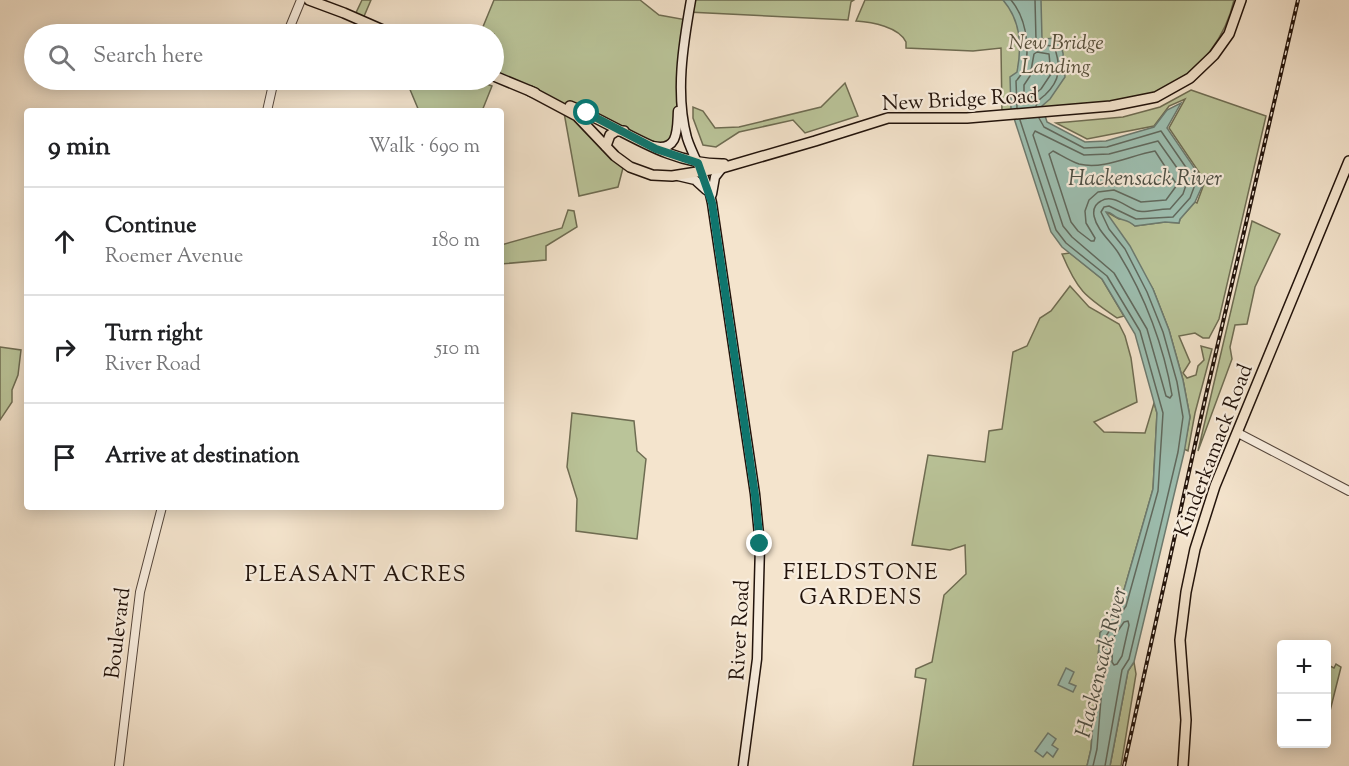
<!DOCTYPE html>
<meta charset="utf-8">
<style>
:root{--surface:#fff;--page:#f2f2f2;--text:#202124;--muted:#757577;--line:#e0e0e0}
body{margin:0;font-family:"Sorts Mill Goudy",serif;background:var(--page);color:var(--text)}
.controls{position:absolute;right:18px;bottom:18px;display:grid;overflow:hidden;border-radius:6px;box-shadow:0 3px 15px #0003}
.controls button{width:54px;height:54px;display:grid;place-items:center;padding:0;border:0;border-bottom:2px solid var(--line);background:var(--surface);color:var(--text);font:30px sans-serif}
.stop{position:absolute;width:18px;height:18px;margin:-14px;border:4px solid #0f766e;border-radius:50%;background:#fff}
.stop.end{background:#0f766e;border-color:#fff;box-shadow:0 2px 6px #0008}
.list{margin:0;padding:0;list-style:none}
h2{display:flex;justify-content:space-between;align-items:center;height:78px;margin:0;padding:0 24px;font-size:26px}
h2 small{font-size:20px;font-weight:400;color:var(--muted)}
.list li{display:grid;grid-template-columns:39px 1fr auto;gap:18px;align-items:center;box-sizing:border-box;height:108px;padding:0 24px;border-top:2px solid var(--line)}
.list b{display:block;font-size:22px;white-space:nowrap}
.list p{margin:0;font-size:20px;white-space:nowrap;color:var(--muted)}
.list em{font-size:20px;font-style:normal;color:var(--muted)}
.icon{flex:none;width:33px;height:33px;fill:none;stroke:currentColor;stroke-width:2;stroke-linecap:round;stroke-linejoin:round}
.map{position:relative;flex:none;width:1349px;height:766px;overflow:hidden}
.search{position:absolute;background:var(--surface);box-shadow:0 3px 15px #0003;left:24px;top:24px;width:480px;height:66px;display:flex;align-items:center;gap:15px;box-sizing:border-box;padding:0 21px;border-radius:33px;color:var(--muted);font-size:22px}
.panel{position:absolute;background:var(--surface);box-shadow:0 3px 15px #0003;left:24px;top:108px;width:480px;height:402px;border-radius:6px}
.map>svg:first-child{display:block}
.green{fill:#bac499;stroke:#6e6c52;stroke-width:1.5}
.water{fill:#9dbfb1;stroke:#6c7a6f;stroke-width:1.5}
.lines{fill:none;stroke-linecap:round;stroke-linejoin:round}
.shore{stroke:#60695e;stroke-width:1.5}
.tertiary-casing{stroke:#56473c;stroke-width:10}
.secondary-casing{stroke:#22130b;stroke-width:11}
.primary-casing{stroke:#22130b;stroke-width:12}
.tertiary{stroke:#f8edde;stroke-width:8}
.secondary{stroke:#f8edde;stroke-width:8}
.primary{stroke:#f4e4cd;stroke-width:9}
.rail-casing{stroke:#22130b;stroke-width:4}
.rail{stroke:#f8edde;stroke-width:1.5;stroke-dasharray:4.5;stroke-linecap:butt}
.route{stroke:#0f766e;stroke-width:8}
.labels{text-anchor:middle;stroke-width:4.5;stroke-linejoin:round;paint-order:stroke}
.park-label{font-size:21px;font-style:italic;fill:#57513d;stroke:#f8edde}
.street-label{font-size:21px;fill:#22130b;stroke:#f8edde}
.water-label{font-size:22px;font-style:italic;fill:#4d4f45;stroke:#f8edde}
.neighbourhood-label{font-size:22px;letter-spacing:1.5px;fill:#22130b;stroke:#f8edde}
</style>
<div class="map">
<svg width="1349" height="766" viewBox="0 0 1349 766">
<rect width="100%" height="100%" fill="#f4e4cd"/>
<filter id="stains"><feTurbulence type="fractalNoise" baseFrequency=".00333" numOctaves="4"/><feColorMatrix values="0 0 0 0 .2 0 0 0 0 .09 0 0 0 0 .02 0 0 0 .5 -.17"/></filter>
<radialGradient id="worn" r=".72"><stop offset=".6" stop-color="#630" stop-opacity="0"/><stop offset="1" stop-color="#630" stop-opacity=".3"/></radialGradient>
<!-- green -->
<g class="green">
<polygon points="362,0 371,0 362,21 354,17"/>
<polygon points="494,0 640,0 659,15 687,20 676,135 660,148 587,113 494,76 494,34 480,34"/>
<polygon points="691,0 854,0 851,2 848,20 688,12"/>
<path d="M865,0H1234C1230,18 1222,35 1211,50C1176,97 1134,102 1080,106C1054,109 1028,111 1002,113L1001,48L973,51L906,48V42C899,27 872,22 856,21Z"/>
<polygon points="406,80 476,80 492,86 482,111 419,111"/>
<polygon points="845,83 858,116 805,133 793,120 739,132 716,147 703,145 693,118 693,107 703,111 715,128 739,127 821,107"/>
<polygon points="1191,90 1266,116 1219,319 1209,338 1203,338 1195,333 1179,336 1190,362 1183,373 1187,378 1196,375 1198,366 1204,360 1201,346 1212,349 1195,413 1188,451 1184,449 1190,417 1183,380 1169,330 1153,289 1105,211 1119,219 1127,219 1135,226 1165,222 1179,223 1180,219 1195,202 1197,203 1205,181 1169,128 1185,99 1169,106 1154,126 1087,139 1056,123 1123,117 1160,107"/>
<polygon points="563,107 624,164 618,187 579,196"/>
<polygon points="568,210 574,211 577,227 546,246 546,260 501,264 501,245 562,228"/>
<polygon points="1252,221 1280,234 1255,287 1247,324 1235,325 1230,347 1232,359 1198,451"/>
<path d="M1070,253L1102,279L1124,316L1117,318C1085,296 1078,292 1062,254Z"/>
<polygon points="1070,286 1089,307 1119,324 1125,336 1131,358 1137,402 1094,422 1104,432 1145,433 1154,403 1157,413 1153,489 1120,604 1100,633 1091,749 1087,766 913,766 926,679 915,677 916,669 932,662 944,595 966,574 965,545 950,550 912,545 928,455 985,462 989,431 1002,429 1013,352 1027,346 1040,318 1051,311"/>
<polygon points="0,347 21,350 18,375 12,390 12,402 0,420"/>
<polygon points="572,413 634,421 637,451 646,459 637,539 576,531 577,499 567,467"/>
<polygon points="1134,662 1136,674 1121,766 1110,766 1128,671"/>
<polygon points="1326,664 1334,668 1336,664 1341,667 1327,723"/>
</g>
<!-- water -->
<g class="water">
<path d="M1003,0H1041L1042,39L1058,38L1063,53L1065,77L1050,99L1042,106L1047,122L1085,142L1106,141L1154,127L1167,110L1181,103L1167,128L1204,182L1195,202L1180,219L1179,223L1165,222L1135,226C1125,218 1126,222 1118,218C1113,216 1112,212 1106,212L1130,246L1153,289L1169,330L1183,380L1190,417L1184,453L1134,662L1128,671L1110,766H1087L1091,749L1100,633L1120,604L1153,489L1157,413L1135,334L1102,279L1062,247L1051,232L1011,109L1010,77L1017,72C1022,46 1021,21 1003,0Z"/>
<polygon points="1066,668 1074,672 1069,683 1076,686 1073,692 1058,685"/>
<polygon points="1048,733 1056,739 1052,745 1058,749 1053,757 1047,752 1043,757 1035,751"/>
</g>
<g class="lines">
<!-- shore -->
<g class="shore">
<path d="M1011,0C1027,19 1035,62 1016,81L1017,108"/>
<path d="M1035,0L1036,40L1041,45L1054,46C1061,66 1061,80 1045,95C1040,99 1038,100 1036,106"/>
<polygon points="1037,52 1049,54 1051,74 1041,89 1026,101 1024,99 1024,85 1030,76 1034,54"/>
<polyline points="1039,118 1044,127 1084,148 1107,147 1161,131 1196,182 1190,198 1173,217 1136,219 1109,206 1104,207 1101,212 1109,229 1125,249 1147,292 1163,332 1177,382 1183,417 1178,452 1129,659 1122,670 1105,766"/>
<polyline points="1020,120 1056,230 1066,243 1107,276 1140,331 1163,413 1158,491 1126,606 1106,636 1097,749 1093,766"/>
<path d="M1035,131L1084,155L1109,154L1158,141L1187,182L1183,194L1170,209C1162,208 1145,213 1138,211C1127,208 1113,193 1101,201C1095,204 1093,210 1094,216C1097,231 1112,242 1119,254C1145,296 1164,347 1172,395L1170,398L1166,396L1147,329L1114,273L1072,237L1063,226L1033,135Z"/>
<path d="M1053,151C1061,155 1070,161 1079,164C1104,170 1131,155 1155,151L1177,185L1166,200L1141,202L1114,190L1098,192L1089,200L1085,211L1086,223L1095,238L1094,241H1091L1078,231L1071,222L1049,154Z"/>
<polygon points="1128,621 1129,625 1122,656 1117,664 1114,665 1112,662 1113,638 1124,622"/>
</g>
<!-- tertiary casing -->
<g class="tertiary-casing">
<g id="tertiary">
<polyline points="287,34 301,0"/>
<polyline points="267,111 274,80"/>
<polyline points="1238,433 1349,491"/>
<polyline points="119,766 140,592 162,507"/>
</g>
</g>
<!-- secondary casing -->
<g class="secondary-casing">
<g id="secondary">
<path d="M691,0C683,45 675,94 687,138C694,160 708,179 712,203L755,494L760,545L757,659L743,766"/>
<path d="M653,146C679,152 677,129 678,111"/>
<polyline points="678,176 695,180 706,190"/>
<polyline points="712,194 715,177 722,168"/>
</g>
</g>
<!-- primary casing -->
<g class="primary-casing">
<g id="primary">
<polyline points="309,0 344,13 392,34"/>
<polyline points="494,76 535,93"/>
<polyline points="530,91 577,116 615,156 630,167 652,175 672,176 722,168 815,141 888,118 967,118 1111,106 1156,97 1190,78 1214,55 1229,34 1241,0"/>
<path d="M570,106C621,127 667,165 724,164"/>
<polyline points="606,146 610,135 616,131 624,131"/>
<polyline points="1183,766 1186,720 1180,640 1186,592 1195,549 1215,486 1349,161"/>
</g>
</g>
<!-- tertiary -->
<use href="#tertiary" class="tertiary"/>
<!-- secondary -->
<use href="#secondary" class="secondary"/>
<!-- primary -->
<use href="#primary" class="primary"/>
<!-- rail casing -->
<g class="rail-casing">
<polyline id="rail" points="1124,766 1206,395 1298,0"/>
</g>
<!-- rail -->
<use href="#rail" class="rail"/>
</g>
<g class="lines">
<!-- route -->
<polyline class="route" points="587,113 656,149 698,163 712,203 755,495 760,544"/>
</g>
<g class="labels">
<!-- park labels -->
<g class="park-label">
<text x="1056" y="49">New Bridge<tspan x="1056" dy="24">Landing</tspan></text>
</g>
<!-- street labels -->
<g class="street-label">
<text transform="translate(960 99) rotate(-3)" y="7">New Bridge Road</text>
<text transform="translate(1213 450) rotate(-69)" y="7">Kinderkamack Road</text>
<text transform="translate(739 630) rotate(-87)" y="7">River Road</text>
<text transform="translate(117 633) rotate(-83)" y="7">Boulevard</text>
</g>
<!-- water labels -->
<g class="water-label">
<text x="1145" y="185">Hackensack River</text>
<text transform="translate(1100 662) rotate(-76)" y="8">Hackensack River</text>
</g>
<!-- neighbourhood labels -->
<g class="neighbourhood-label">
<text x="861" y="579">FIELDSTONE<tspan x="861" dy="25">GARDENS</tspan></text>
<text x="356" y="581">PLEASANT ACRES</text>
</g>
</g>
<rect width="100%" height="100%" filter="url(#stains)"/>
<rect width="100%" height="100%" fill="url(#worn)"/>
</svg>
<div class="controls">
<button>+</button>
<button>−</button>
</div>
<div class="stop" style="left:587px;top:113px"></div>
<div class="stop end" style="left:760px;top:544px"></div>
<div class="search"><svg class="icon" aria-label="search" viewBox="0 0 24 24"><circle cx="10" cy="10" r="6"/><path d="M15 15l6 6"/></svg>Search here</div>
<section class="panel">
<h2>9 min<small>Walk · 690 m</small></h2>
<ul class="list">
<li><svg class="icon" aria-label="ahead" viewBox="0 0 24 24"><path d="M12 20V5M6 11l6-6 6 6"/></svg><div><b>Continue</b><p>Roemer Avenue</p></div><em>180 m</em></li>
<li><svg class="icon" aria-label="right" viewBox="0 0 24 24"><path d="M7 20v-9h11M14 6l5 5-5 5"/></svg><div><b>Turn right</b><p>River Road</p></div><em>510 m</em></li>
<li><svg class="icon" aria-label="arrive" viewBox="0 0 24 24"><path d="M6 21V4h12l-3 4 3 4H6"/></svg><div><b>Arrive at destination</b></div></li>
</ul>
</section>
</div>
